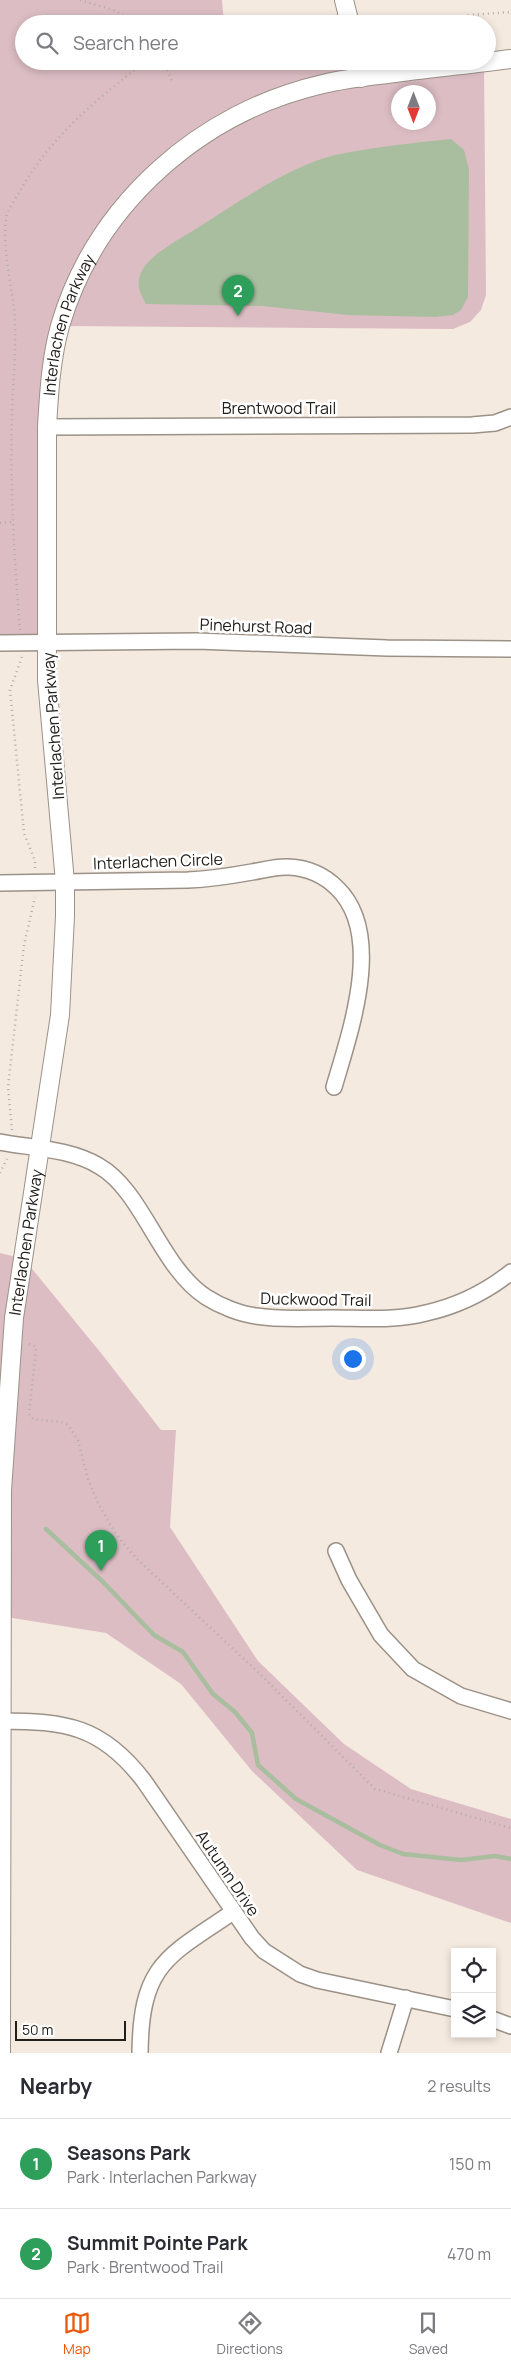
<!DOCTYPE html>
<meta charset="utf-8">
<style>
:root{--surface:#fff;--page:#f2f2f3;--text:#2b2b33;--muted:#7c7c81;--line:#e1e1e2;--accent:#ea580c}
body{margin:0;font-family:Manrope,sans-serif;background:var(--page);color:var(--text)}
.controls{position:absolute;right:15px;bottom:15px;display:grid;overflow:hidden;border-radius:0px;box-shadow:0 2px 8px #0003}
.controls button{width:45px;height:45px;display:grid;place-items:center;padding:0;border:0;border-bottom:1px solid var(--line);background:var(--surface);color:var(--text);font:25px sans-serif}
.compass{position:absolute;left:391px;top:85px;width:45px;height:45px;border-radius:50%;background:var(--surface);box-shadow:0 2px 8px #0003;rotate:180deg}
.scale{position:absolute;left:15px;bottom:12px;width:111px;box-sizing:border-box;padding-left:5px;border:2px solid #23201c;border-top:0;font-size:14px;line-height:18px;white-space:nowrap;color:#23201c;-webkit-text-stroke:4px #fff;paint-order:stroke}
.you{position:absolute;left:352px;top:1358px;width:18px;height:18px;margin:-12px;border:4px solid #fff;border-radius:50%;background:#1a73e8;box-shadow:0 0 0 8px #1a73e833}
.badge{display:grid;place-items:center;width:32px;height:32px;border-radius:50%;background:var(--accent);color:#fff;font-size:16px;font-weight:700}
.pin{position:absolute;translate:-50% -41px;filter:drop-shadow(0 1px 2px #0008)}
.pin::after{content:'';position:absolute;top:26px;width:18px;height:15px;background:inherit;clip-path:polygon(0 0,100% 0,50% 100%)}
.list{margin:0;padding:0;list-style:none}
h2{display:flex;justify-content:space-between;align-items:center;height:65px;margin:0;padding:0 20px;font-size:21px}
h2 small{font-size:16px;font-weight:400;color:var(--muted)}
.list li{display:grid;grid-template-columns:32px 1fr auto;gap:15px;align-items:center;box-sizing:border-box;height:90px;padding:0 20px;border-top:1px solid var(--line)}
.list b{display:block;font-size:19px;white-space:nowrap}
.list p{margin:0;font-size:16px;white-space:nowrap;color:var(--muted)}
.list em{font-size:16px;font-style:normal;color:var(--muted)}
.icon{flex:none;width:28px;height:28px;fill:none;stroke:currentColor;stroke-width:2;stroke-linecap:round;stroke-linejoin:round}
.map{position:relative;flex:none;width:511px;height:2053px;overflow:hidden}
.search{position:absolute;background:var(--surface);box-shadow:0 2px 8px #0003;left:15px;right:15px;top:15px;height:55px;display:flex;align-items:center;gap:12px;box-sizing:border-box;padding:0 18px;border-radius:28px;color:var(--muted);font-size:19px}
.sheet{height:245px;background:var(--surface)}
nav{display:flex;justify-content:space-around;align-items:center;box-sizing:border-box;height:70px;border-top:1px solid var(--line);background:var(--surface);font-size:14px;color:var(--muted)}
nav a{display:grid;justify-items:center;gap:2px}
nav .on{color:var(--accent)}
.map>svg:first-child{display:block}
.green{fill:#dcbdc4;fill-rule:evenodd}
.water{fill:#a8be9e}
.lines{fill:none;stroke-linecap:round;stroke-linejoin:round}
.stream{stroke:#a8be9e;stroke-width:4.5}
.minor-casing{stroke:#9b9187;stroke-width:18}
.tertiary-casing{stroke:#9b9187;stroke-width:20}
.path{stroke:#b4aca3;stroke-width:2.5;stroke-dasharray:1 4;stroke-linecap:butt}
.minor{stroke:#fff;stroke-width:15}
.tertiary{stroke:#fff;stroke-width:18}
.labels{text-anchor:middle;stroke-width:5;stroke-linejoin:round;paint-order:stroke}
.street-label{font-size:16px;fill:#23201c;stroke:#fff}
</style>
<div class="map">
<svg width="511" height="2053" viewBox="0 0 511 2053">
<rect width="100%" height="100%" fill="#f5eae0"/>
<!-- green -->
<g class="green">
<path d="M0,0H222L224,24H24V61H358L361,77L484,62L486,295L481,310L470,322L453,329L60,326L54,360L48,642L0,643ZM398,92H428V122H398Z"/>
<polygon points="0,1253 24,1259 101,1353 161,1430 176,1430 170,1527 258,1661 344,1744 411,1789 511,1819 511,1923 357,1870 252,1771 181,1684 106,1633 0,1616"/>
</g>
<!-- water -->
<path class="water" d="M451,139L464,150L469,170L468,297L461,310L453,315L436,317L348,315L262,306L146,304C138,290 135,280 145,266C155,252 180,239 194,230C234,205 289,166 335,155C373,147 413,143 451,139Z"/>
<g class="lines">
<!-- stream -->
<polyline class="stream" points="46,1529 102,1581 154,1635 183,1652 213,1694 235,1712 252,1733 258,1765 296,1799 380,1845 403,1854 461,1860 495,1856 511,1859"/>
<!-- minor casing -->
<g class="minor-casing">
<g id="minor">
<polyline points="47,427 472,425 495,423 511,417"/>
<polyline points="0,643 197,641 387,648 511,649"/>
<path d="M0,883L188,880C210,879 230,876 252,872C264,870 277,866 289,867C308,868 324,875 337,888C385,934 350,1032 334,1087"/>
<path d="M0,1142C32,1148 71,1149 99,1166C143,1191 160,1267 206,1297C220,1306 240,1314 256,1316C280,1320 307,1318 332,1318C362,1318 396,1321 426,1313C457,1306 486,1292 511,1272"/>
<polyline points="336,1551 349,1580 381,1635 413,1669 461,1696 511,1711"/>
<path d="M0,1721C66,1721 102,1726 144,1781L252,1938L264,1951L300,1974L317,1980L455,2009"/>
<polyline points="492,2019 511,2026"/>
<path d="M140,2053C141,1965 166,1957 233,1912"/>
<polyline points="389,2053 406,1998"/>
</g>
</g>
<!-- tertiary casing -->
<g class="tertiary-casing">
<g id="tertiary">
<polyline points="344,0 350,24"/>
<polyline points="358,61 361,78"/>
<path id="s1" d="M1,2053L2,1490L14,1318L60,1015L65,916V882L47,680V427C49,393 51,358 60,326C96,203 201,112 323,84C347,78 371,76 395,73C433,68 472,64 511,59"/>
</g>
</g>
<!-- path -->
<g class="path">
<polyline points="80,0 116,11 135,24"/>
<polyline points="434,24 470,15 511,12"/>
<polyline points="163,61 172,81"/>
<polyline points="227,61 260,61"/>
<polyline points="0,523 13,522"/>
<path d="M20,630C14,558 10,485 12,414C13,383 16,353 15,323C14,290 0,246 7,214C10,206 16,198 20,191C50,137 98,98 146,61"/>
<polyline points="22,657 10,690 24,833 35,861 35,870"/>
<polyline points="12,1130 8,1087 24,945 35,897"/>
<polyline points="0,1173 7,1159"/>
<polyline points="29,1344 35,1346 36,1351 29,1414 33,1419 61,1422 68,1425 78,1440 88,1479 98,1503 111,1526 123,1543 137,1559 260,1674 375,1789 511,1828"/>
</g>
<!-- minor -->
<use href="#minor" class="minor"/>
<!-- tertiary -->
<use href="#tertiary" class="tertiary"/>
</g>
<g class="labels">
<!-- street labels -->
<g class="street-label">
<text dy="6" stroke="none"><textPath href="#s1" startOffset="1736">Interlachen Parkway</textPath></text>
<text x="279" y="414">Brentwood Trail</text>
<text transform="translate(256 626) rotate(2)" y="6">Pinehurst Road</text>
<text transform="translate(53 726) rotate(-94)" y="6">Interlachen Parkway</text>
<text transform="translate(158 861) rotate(-2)" y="6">Interlachen Circle</text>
<text dy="6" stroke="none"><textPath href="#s1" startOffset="812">Interlachen Parkway</textPath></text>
<text transform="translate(316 1299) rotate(1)" y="6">Duckwood Trail</text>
<text transform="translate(228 1873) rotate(56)" y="6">Autumn Drive</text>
</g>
</g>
</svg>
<div class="controls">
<button><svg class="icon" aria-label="locate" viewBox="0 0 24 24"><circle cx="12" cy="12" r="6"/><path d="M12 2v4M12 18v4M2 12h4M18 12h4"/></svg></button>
<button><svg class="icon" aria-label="layers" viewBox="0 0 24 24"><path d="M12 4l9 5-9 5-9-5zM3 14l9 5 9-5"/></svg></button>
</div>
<svg class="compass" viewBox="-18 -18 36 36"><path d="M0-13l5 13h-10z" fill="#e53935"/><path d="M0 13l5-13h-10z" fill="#7c7c81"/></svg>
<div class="scale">50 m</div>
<div class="you"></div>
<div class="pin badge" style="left:101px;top:1571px;background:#2e9e5b">1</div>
<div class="pin badge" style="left:238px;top:316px;background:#2e9e5b">2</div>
<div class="search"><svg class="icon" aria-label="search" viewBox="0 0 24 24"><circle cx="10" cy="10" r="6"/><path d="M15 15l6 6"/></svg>Search here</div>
</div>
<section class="sheet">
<h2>Nearby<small>2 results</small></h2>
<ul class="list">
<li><span class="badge" style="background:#2e9e5b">1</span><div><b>Seasons Park</b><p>Park · Interlachen Parkway</p></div><em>150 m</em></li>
<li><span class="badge" style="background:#2e9e5b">2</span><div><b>Summit Pointe Park</b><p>Park · Brentwood Trail</p></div><em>470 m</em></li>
</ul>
</section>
<nav>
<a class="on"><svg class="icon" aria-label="map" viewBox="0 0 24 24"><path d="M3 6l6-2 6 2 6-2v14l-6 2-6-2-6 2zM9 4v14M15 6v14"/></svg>Map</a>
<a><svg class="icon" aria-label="directions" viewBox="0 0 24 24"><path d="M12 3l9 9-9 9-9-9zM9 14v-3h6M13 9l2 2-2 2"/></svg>Directions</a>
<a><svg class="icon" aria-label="saved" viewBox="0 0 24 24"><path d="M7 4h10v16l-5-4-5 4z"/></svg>Saved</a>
</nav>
